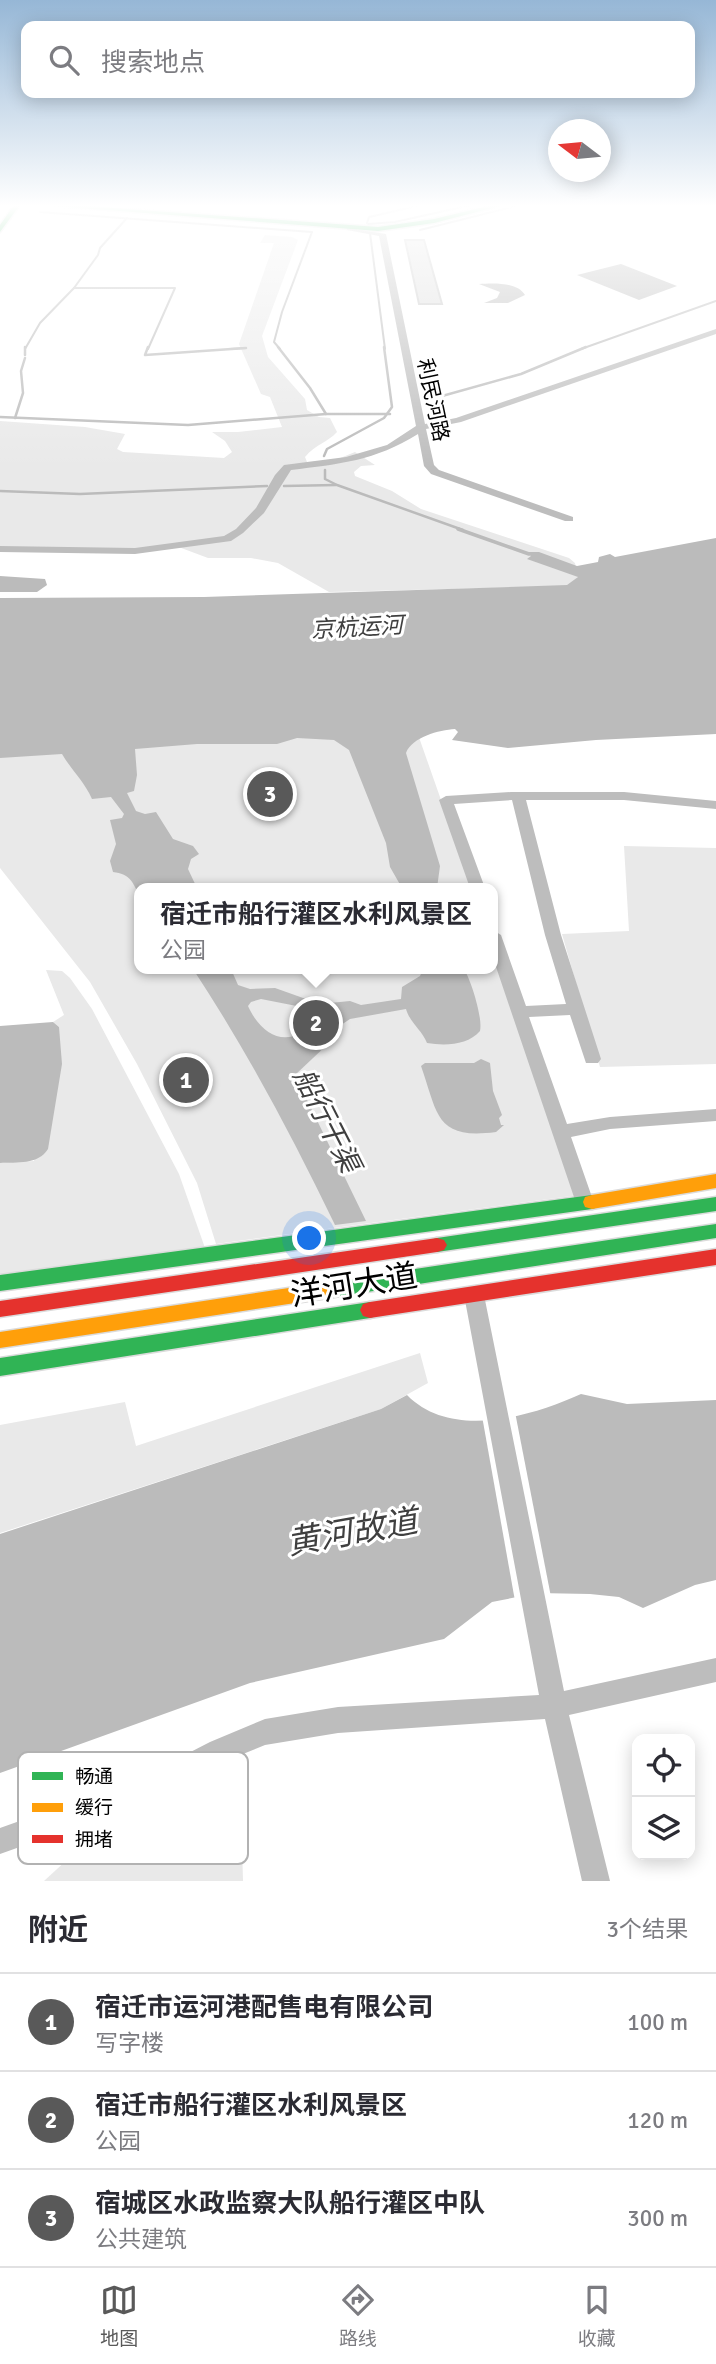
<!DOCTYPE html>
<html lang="zh">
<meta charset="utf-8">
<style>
:root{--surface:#fff;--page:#f7f7f7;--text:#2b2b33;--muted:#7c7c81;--line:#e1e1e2;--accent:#595959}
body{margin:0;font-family:Signika,"Noto Sans SC",sans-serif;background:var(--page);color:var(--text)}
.controls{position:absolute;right:21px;bottom:21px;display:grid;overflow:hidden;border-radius:14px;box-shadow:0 4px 18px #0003}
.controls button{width:63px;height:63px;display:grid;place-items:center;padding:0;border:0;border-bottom:2px solid var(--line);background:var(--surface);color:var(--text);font:35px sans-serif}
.compass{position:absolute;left:548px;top:119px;width:63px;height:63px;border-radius:50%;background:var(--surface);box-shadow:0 4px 18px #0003;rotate:286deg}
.you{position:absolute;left:310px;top:1239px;width:24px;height:24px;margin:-18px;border:5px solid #fff;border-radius:50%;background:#1a73e8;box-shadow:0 0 0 10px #1a73e833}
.badge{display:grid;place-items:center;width:46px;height:46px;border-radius:50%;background:var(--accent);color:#fff;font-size:23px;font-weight:700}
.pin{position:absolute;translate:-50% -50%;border:4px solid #fff;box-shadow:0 2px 7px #0006}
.popup{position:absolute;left:134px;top:883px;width:364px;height:91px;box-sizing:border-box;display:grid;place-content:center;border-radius:14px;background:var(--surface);filter:drop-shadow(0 2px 5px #0005);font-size:23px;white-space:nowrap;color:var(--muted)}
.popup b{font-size:26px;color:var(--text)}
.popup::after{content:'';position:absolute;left:50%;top:100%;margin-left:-14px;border:14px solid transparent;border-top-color:var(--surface)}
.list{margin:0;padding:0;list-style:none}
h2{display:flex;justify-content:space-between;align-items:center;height:91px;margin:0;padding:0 28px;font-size:30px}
h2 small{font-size:23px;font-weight:400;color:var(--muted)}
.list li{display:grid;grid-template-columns:46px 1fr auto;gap:21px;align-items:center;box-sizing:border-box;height:98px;padding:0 28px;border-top:2px solid var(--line)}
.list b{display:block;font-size:26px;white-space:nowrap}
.list p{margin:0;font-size:23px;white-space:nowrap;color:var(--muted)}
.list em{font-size:23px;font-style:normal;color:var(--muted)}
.icon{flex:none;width:38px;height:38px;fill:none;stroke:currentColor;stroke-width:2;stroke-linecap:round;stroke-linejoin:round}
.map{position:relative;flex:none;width:716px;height:1881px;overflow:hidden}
.search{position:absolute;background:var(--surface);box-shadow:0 4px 18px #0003;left:21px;right:21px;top:21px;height:77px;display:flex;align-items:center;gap:18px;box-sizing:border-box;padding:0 24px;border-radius:14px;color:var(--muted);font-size:26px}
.sheet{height:385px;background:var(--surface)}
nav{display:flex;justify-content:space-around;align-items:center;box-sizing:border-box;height:98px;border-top:2px solid var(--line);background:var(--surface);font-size:19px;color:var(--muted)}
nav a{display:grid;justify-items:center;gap:4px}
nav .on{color:var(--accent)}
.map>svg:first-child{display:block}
.green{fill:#e9e9e9}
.water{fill:#bbb;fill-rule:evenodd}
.pier{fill:#fff}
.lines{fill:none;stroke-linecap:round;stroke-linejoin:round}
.stream-far2{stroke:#bbb;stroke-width:2}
.stream-far1{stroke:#bbb;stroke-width:2.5}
.stream{stroke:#bbb;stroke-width:3.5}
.building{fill:#dcdcdc;stroke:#c4c4c4;stroke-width:2}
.fast-casing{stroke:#dbdbdb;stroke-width:3}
.slow-casing{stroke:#dbdbdb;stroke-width:3}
.jam-casing{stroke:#dbdbdb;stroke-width:3}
.street{fill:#bdbdbd;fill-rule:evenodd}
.fast{fill:#30b455;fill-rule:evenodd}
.slow{fill:#ff9f0a;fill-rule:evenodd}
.jam{fill:#e5322d;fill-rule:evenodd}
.labels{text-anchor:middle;stroke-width:6;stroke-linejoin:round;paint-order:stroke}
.far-street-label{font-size:21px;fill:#000;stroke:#fff}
.far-water-label{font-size:23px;font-style:italic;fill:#3f3f3f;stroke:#fff}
.water-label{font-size:28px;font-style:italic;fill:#3f3f3f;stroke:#fff}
.near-street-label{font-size:32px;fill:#000;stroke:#fff}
.near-water-label{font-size:33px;font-style:italic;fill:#3f3f3f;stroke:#fff}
.key{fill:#fff;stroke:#b2b2b2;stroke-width:2}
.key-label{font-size:19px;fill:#000}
</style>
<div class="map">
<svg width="716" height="1881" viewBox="0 0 716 1881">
<rect width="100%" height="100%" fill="#fff"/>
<!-- green -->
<g class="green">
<path d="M265,235L292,237L298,240L262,336L268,357L305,399L307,410L319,417L330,418L337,432C328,442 316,444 305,457L307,462L333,461L355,452L375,465L361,466L354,472L355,476L392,491L421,509L569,558L575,563L578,577L573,583L564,586L329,592L278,563L251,558H208L176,546L96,552H0V421L85,427L125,434L117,449L123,452L224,458L232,452L225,441L212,432H238L282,427L270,397L261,394L239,344L274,243H260Z"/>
<polygon points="415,726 472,888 139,888 139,969 493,969 493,948 579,1195 216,1244 197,1183 137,1064 90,982 0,868 0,752"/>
<polygon points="624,846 716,848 716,1064 600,1067 562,934 629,931"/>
<polygon points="46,970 62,971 70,978 92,1009 179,1174 205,1248 0,1275 0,1163 34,1161 59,1027 53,1022 64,1015"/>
<polygon points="420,1353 428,1383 381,1409 0,1533 0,1425 125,1402 136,1446"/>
<polygon points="240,1774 243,1881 44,1881 68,1859"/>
</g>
<!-- water -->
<g class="water">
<polygon points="621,264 677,286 639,300 577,275"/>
<path d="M479,284C494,283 517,282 525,295L508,303H484L497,298L500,292Z"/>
<path d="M716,538V734L596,740L508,748L452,740L458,732L455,729C439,730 412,737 406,753L440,866L437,888H402L390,867L386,843L349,750L334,740L297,738L277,744H197L135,749L137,775L134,791L127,793L136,811L145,814L156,812L173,839L193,846L199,854L191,859L188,869L197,888H139V895C132,881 130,874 113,872L110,861L116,844L110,820L122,818L124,814L111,797L92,799C84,781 72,771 62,754L0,758V598L204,597L567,585L578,577L527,559L531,556L524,552H539L577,566L598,562L599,557L610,554L615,557Z"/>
<polygon points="0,576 45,579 47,585 37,592 0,592"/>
<path d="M193,969H231L238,985L250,989L275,988L320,1004L350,1001L361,1005L401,999L402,987L420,976L423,969H464C471,980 483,1018 480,1031C468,1045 446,1046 427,1043C422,1030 410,1023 406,1009L350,1019L341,1025L329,1043L295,1075L366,1221L335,1225C292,1136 247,1051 193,969ZM261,999L312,1009L316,1017C293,1051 263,1039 248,1006L251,1002Z"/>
<path d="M53,1022L59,1027L62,1064L48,1149C38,1165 17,1162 0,1163V1026Z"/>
<path d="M481,1059L490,1063L493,1091L502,1115L499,1118L501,1125H504L496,1132C435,1140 438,1114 421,1066L425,1063H474Z"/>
<path d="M581,1394L627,1404L716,1400V1580L695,1585L643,1608L619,1597L590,1594L537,1593L492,1602L444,1639L250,1683L0,1773V1534L381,1409L407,1395C451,1440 530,1417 581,1394Z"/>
</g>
<!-- pier -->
<polygon class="pier" points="515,1412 551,1597 515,1601 482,1416"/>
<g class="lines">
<!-- stream-far2 -->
<g class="stream-far2">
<polyline points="40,212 312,232"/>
<polyline points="367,223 369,217 421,205"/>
<polyline points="368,224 395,222 471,205"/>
<polyline points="420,230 520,205"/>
<polyline points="370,233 385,349"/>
<polyline points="74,288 175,288 148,349"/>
<polyline points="25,349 40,323 74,288 98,255 100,248 127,218"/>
<polyline points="229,349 246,348"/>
<polyline points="280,349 274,342 282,312 312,232"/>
<polyline points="581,349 716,301"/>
</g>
<!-- stream-far1 -->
<g class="stream-far1">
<polyline points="25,347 25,355"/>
<polyline points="148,347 145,355 246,348"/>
<polyline points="278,347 310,388 326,414"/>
<polyline points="435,398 521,374 586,347"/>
<polyline points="0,417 188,425 326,414 390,414"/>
<polyline points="15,418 23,393 21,371 25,358"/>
<polyline points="324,456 327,449 384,418 392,407 384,347"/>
<polyline points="325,470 325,479 337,485 463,530"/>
<polyline points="284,486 336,485"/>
<polyline points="0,491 80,494 267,486"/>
</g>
<!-- stream -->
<polyline class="stream" points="458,529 529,554"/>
</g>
<!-- building -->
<polygon class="building" points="405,240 424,240 442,304 419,304"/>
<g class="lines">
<!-- fast casing -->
<g class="fast-casing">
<g id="fast">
<polygon points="14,205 20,205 0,232 0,225"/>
<polygon points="41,205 72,205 378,227 434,219 492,205 504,205 434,223 378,231"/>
<polygon points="592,1195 599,1197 601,1202 599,1207 592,1209 0,1291 0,1275"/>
<polygon points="716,1197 716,1211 437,1252 430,1250 427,1245 430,1240 437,1238"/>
<polygon points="716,1224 716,1238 328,1298 321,1296 318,1290 321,1284 328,1282"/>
<polygon points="370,1302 377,1304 380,1310 377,1316 370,1318 0,1376 0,1358"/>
</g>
</g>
<!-- slow casing -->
<g class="slow-casing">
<g id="slow">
<polygon points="716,1174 716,1188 592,1209 585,1207 583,1202 585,1197 592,1195"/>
<polygon points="328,1282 335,1284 338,1290 335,1296 328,1298 0,1348 0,1332"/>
</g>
</g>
<!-- jam casing -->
<g class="jam-casing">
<g id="jam">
<polygon points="437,1238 444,1240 447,1245 444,1250 437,1252 0,1317 0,1301"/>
<polygon points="716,1249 716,1265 370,1318 363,1316 360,1310 363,1304 370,1302"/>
</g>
</g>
<!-- street -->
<g class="street">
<path d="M347,228L386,234L425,424L456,418L716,329V334L461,422L426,429L434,465L439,470L573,517V521H565L431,474L424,466L418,434C375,461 339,464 291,470L264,513L243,533L231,541L135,554L0,552V546L135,548L224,536L236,529L256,508L275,475L284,465L346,457L387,445L416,426L379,236L347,230Z"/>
<polygon points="511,792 624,792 716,801 716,809 624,800 526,800 561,935 601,1059 598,1063 586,1063 570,1015 529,1017 567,1124 610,1117 716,1109 716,1121 610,1129 571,1137 594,1203 592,1208 585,1210 578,1208 576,1203 493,958 493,930 501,935 526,1006 566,1004 545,935 512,800 454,804 485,888 470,888 439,800 446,796"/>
<polygon points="474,1287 481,1289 484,1295 564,1691 716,1658 716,1682 569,1715 610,1881 582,1881 545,1719 338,1733 265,1745 228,1760 146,1802 0,1854 0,1828 140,1778 210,1742 265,1719 338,1707 539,1695 464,1295 467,1289"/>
</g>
<!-- fast -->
<use href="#fast" class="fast"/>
<!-- slow -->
<use href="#slow" class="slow"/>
<!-- jam -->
<use href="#jam" class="jam"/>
</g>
<!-- sky -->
<linearGradient id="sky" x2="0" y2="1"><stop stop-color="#96b7d6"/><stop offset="0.44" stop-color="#fff"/><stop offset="1" stop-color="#fff" stop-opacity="0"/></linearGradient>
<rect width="716" height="468" fill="url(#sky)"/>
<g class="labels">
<!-- far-street labels -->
<g class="far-street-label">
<text transform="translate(433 400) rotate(78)" y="7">利民河路</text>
</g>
<!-- far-water labels -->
<g class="far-water-label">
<text transform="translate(357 627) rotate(-3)" y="8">京杭运河</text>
</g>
<!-- water labels -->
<g class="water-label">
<text transform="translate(327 1120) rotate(63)" y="10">船行干渠</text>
</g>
<!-- near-street labels -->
<g class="near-street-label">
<text transform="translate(354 1285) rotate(-9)" y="11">洋河大道</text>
</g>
<!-- near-water labels -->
<g class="near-water-label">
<text transform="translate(352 1531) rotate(-10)" y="12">黄河故道</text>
</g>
</g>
<!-- legend -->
<rect x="18" y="1752" width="230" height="112" rx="10" class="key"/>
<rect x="32" y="1772" width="31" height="8" fill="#30b455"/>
<rect x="32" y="1803" width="31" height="9" fill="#ff9f0a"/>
<rect x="32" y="1835" width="31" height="8" fill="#e5322d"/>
<g class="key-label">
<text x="75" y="1783">畅通</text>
<text x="75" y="1814">缓行</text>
<text x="75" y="1846">拥堵</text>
</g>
</svg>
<div class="controls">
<button><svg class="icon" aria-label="locate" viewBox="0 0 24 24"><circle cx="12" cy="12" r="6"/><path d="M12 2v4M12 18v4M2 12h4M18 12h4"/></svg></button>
<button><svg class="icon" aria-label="layers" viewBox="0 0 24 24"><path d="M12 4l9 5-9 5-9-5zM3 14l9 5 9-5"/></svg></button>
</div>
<svg class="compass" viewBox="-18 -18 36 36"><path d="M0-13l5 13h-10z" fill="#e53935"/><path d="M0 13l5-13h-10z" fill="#7c7c81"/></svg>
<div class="you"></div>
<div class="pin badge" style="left:186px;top:1080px">1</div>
<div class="pin badge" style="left:316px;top:1023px">2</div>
<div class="popup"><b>宿迁市船行灌区水利风景区</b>公园</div>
<div class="pin badge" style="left:270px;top:794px">3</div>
<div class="search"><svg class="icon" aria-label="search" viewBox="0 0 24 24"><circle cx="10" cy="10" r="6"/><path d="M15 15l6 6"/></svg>搜索地点</div>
</div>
<section class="sheet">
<h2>附近<small>3个结果</small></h2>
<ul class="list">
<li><span class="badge">1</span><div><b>宿迁市运河港配售电有限公司</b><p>写字楼</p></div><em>100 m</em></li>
<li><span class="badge">2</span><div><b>宿迁市船行灌区水利风景区</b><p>公园</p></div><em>120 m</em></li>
<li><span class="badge">3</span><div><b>宿城区水政监察大队船行灌区中队</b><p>公共建筑</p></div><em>300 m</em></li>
</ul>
</section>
<nav>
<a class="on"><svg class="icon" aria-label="map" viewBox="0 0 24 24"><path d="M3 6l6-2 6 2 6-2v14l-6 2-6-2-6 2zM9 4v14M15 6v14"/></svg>地图</a>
<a><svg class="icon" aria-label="directions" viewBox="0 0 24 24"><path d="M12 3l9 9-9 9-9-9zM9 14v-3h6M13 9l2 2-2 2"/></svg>路线</a>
<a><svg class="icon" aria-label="saved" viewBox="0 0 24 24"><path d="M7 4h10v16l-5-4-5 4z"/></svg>收藏</a>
</nav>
